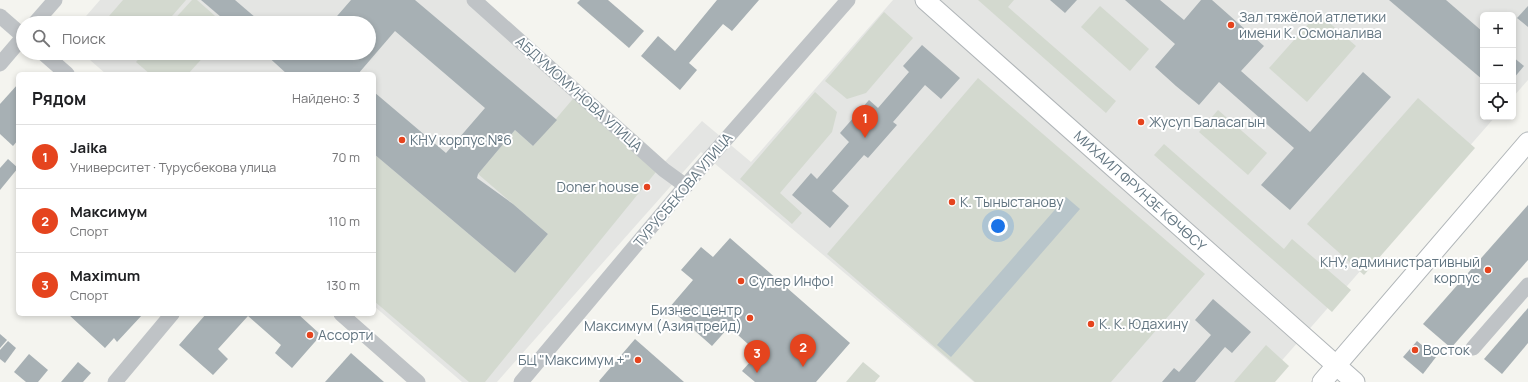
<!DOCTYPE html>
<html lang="ru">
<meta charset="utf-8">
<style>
:root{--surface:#fff;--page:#f6f6f6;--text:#202124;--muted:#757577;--line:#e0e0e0;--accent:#e5441e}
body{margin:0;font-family:Manrope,sans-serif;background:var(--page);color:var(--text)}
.controls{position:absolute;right:12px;top:12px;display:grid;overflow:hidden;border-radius:6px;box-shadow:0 2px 6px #0003}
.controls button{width:36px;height:36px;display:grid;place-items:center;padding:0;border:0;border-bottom:1px solid var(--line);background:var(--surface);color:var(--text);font:20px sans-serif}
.you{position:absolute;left:998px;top:226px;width:14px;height:14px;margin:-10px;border:3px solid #fff;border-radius:50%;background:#1a73e8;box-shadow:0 0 0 6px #1a73e833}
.badge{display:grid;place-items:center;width:26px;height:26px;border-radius:50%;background:var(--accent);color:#fff;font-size:13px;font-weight:700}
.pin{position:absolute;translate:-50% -33px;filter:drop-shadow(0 1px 2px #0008)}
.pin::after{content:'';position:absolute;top:21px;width:14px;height:12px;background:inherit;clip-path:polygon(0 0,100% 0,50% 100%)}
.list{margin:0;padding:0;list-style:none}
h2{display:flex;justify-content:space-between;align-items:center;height:52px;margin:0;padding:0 16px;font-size:17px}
h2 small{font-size:13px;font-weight:400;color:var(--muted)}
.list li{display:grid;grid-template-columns:26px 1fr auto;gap:12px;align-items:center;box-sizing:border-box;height:64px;padding:0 16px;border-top:1px solid var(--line)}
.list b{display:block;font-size:15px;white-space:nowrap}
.list p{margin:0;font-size:13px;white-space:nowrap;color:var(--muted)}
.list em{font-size:13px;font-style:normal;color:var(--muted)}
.icon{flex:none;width:22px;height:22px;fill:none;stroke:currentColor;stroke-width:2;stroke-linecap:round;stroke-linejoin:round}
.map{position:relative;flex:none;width:1528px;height:382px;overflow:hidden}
.search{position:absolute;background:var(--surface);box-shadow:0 2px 6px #0003;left:16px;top:16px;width:360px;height:44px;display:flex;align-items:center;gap:10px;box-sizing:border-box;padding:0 14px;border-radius:22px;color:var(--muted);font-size:15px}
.panel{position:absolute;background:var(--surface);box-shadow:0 2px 6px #0003;left:16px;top:72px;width:360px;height:244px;border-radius:6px}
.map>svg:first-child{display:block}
.built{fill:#e4e5e3}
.green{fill:#d3d9cf}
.water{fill:#b8c5ca}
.building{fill:#a7b0b4}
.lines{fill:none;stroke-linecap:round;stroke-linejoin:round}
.major-casing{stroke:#b0b5b8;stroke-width:21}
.minor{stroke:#bfc3c6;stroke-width:15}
.major{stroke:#fff;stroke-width:19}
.poi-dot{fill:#e5441e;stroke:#fff;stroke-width:1.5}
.labels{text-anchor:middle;stroke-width:4;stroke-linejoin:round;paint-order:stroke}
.poi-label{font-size:14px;fill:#627581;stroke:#fff;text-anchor:start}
.street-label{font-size:14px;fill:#627581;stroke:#fff}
</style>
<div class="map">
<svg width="1528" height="382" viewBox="0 0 1528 382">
<rect width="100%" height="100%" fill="#f4f4ef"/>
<!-- built -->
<polygon class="built" points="100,0 466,0 577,94 660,167 702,121 751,162 893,0 1528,0 1528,80 1513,97 1513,15 1483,15 1483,117 1495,117 1263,382 974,382 701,152 497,382 462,382 374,306 374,74 106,74 82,53 369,53 369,23 80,23"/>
<!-- green -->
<g class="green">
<polygon points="123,0 186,0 166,23 103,23"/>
<polygon points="192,0 197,0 223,23 171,23"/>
<polygon points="978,0 1014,0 1008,7 1116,101 1106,113"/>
<polygon points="1100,6 1149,49 1130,71 1081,27"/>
<polygon points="884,12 913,38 866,93 847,99 825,81"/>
<polygon points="1318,13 1356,46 1307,102 1269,68"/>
<polygon points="144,53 207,53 188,74 150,74 136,62"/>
<polygon points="978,78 1205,274 1111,382 975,382 827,254"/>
<polygon points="815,92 837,112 832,132 780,193 802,213 792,224 740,179"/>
<polygon points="577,94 660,167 485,382 469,382 374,301 374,154 515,273 548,234 478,174 515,130 533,146"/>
<polygon points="1418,98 1475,148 1364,275 1307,224"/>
<polygon points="1218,110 1267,153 1248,175 1199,132"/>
<polygon points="1164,144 1284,249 1292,239 1351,290 1332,312 1154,155"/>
<polygon points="1266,345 1289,366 1275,382 1234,382"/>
<polygon points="863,362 880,376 875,382 846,382"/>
</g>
<!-- water -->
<polygon class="water" points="1066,197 1080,209 951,357 937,345"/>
<!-- building -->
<g class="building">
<polygon points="201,0 235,0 262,23 228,23"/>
<polygon points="351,0 415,0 557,120 533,146 515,130 478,174 477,178 513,204 548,234 515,273 374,154 374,92 446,153 485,108 395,31 358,74 287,74 264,53 297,53 302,57 306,53 369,53 369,23 331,23"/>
<polygon points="580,0 608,0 644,31 629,48 577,3"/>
<polygon points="717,0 759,0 732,31 723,24 689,63 697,70 680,90 641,56 658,36 675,51"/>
<polygon points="1050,0 1077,0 1065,13"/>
<polygon points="1125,0 1160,0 1184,20 1201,0 1212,0 1264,46 1241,71 1310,132 1363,72 1391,97 1290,210 1261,185 1294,148 1219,82 1199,105 1176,86 1155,67 1175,44"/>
<polygon points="1389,0 1446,0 1483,32 1483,80"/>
<polygon points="1528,6 1528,27 1517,18"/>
<polygon points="922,45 960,78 941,99 925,85 893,122 897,125 868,158 864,155 832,191 849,206 830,228 792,195 811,173 817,179 849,142 840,133 869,100 878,108 909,72 903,66"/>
<polygon points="1513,57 1524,66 1513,79"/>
<polygon points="18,84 18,140 13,146 0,134 0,104"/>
<polygon points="8,159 18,168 0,190 0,168"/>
<polygon points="1528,205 1528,260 1451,348 1423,324"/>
<polygon points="730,238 850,343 816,382 755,382 742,371 758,353 729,327 712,346 669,308 693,280 681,270 701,247 713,257"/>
<polygon points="1213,299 1251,332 1232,353 1225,347 1195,382 1162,382 1174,368 1179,372 1211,335 1195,320"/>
<polygon points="1528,308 1528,343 1502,374 1484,359"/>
<polygon points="68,314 143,314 117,342 114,338 105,348"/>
<polygon points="206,314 298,314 321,335 292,368 275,353 281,345 248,316 218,349 228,359 213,375 179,345"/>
<polygon points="0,334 7,340 0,348"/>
<polygon points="635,339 684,382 600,382 599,381"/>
<polygon points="8,341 16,348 5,363 0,359 0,350"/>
<polygon points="1417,341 1436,357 1423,374 1403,357"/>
<polygon points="351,353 384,382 325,382"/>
<polygon points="29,354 48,370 38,382 26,382 14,372"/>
<polygon points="78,362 91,373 83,382 61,382"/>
</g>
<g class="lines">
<!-- major casing -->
<g class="major-casing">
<g id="major">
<polyline points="925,0 1355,382"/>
<polyline points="1322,382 1528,142"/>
</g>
</g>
<!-- minor -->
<g class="minor">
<polyline points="474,0 664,170 686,186"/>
<polyline points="0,16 23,36"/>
<polyline points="35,23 55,0"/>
<polyline points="43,53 67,74"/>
<polyline points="0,64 23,37"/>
<polyline points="341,314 418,382"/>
<polyline points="1473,348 1528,285"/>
<polyline points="115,382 172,314"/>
<polyline points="521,382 698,171 848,0"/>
</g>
<!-- major -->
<use href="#major" class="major"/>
</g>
<!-- markers -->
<g class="poi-dot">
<circle cx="1231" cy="25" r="4"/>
<circle cx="1141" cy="122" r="4"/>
<circle cx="402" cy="140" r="4"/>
<circle cx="647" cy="187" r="4"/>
<circle cx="952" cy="202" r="4"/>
<circle cx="1488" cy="270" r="4"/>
<circle cx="741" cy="281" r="4"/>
<circle cx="750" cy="318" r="4"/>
<circle cx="1091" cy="324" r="4"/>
<circle cx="310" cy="335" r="4"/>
<circle cx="1415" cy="350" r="4"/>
<circle cx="638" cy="360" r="4"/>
</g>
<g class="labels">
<!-- poi labels -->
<g class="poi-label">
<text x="1239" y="22">Зал тяжёлой атлетики<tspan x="1239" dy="16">имени К. Осмоналива</tspan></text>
<text x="1149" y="127">Жусуп Баласагын</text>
<text x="410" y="145">КНУ корпус №6</text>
<text x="639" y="192" text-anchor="end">Doner house</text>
<text x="960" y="207">К. Тыныстанову</text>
<text x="1480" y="267" text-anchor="end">КНУ, административный<tspan x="1480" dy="16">корпус</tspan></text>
<text x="749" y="286">Супер Инфо!</text>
<text x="742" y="315" text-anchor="end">Бизнес центр<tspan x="742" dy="16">Максимум (Азия трейд)</tspan></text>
<text x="1099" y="329">К. К. Юдахину</text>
<text x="318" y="340">Ассорти</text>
<text x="1423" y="355">Восток</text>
<text x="630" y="365" text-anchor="end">БЦ "Максимум +"</text>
</g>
<!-- street labels -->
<g class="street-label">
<text transform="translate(579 94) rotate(42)" y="5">АБДУМОМУНОВА УЛИЦА</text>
<text transform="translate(683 190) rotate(-50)" y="5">ТУРУСБЕКОВА УЛИЦА</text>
<text transform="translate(1140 191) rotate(42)" y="5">МИХАИЛ ФРУНЗЕ КӨЧӨСҮ</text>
</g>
</g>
</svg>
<div class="controls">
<button>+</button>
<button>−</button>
<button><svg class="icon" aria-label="locate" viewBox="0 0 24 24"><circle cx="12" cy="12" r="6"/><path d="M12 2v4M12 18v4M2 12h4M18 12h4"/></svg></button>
</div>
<div class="you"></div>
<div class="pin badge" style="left:865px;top:138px">1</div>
<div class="pin badge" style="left:803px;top:367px">2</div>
<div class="pin badge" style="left:757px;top:373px">3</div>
<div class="search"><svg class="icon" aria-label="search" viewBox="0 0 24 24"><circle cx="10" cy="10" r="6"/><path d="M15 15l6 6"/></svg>Поиск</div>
<section class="panel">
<h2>Рядом<small>Найдено: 3</small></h2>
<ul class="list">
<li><span class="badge">1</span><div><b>Jaika</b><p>Университет · Турусбекова улица</p></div><em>70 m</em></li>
<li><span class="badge">2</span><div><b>Максимум</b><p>Спорт</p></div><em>110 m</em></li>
<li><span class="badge">3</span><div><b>Maximum</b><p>Спорт</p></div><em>130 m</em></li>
</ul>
</section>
</div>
